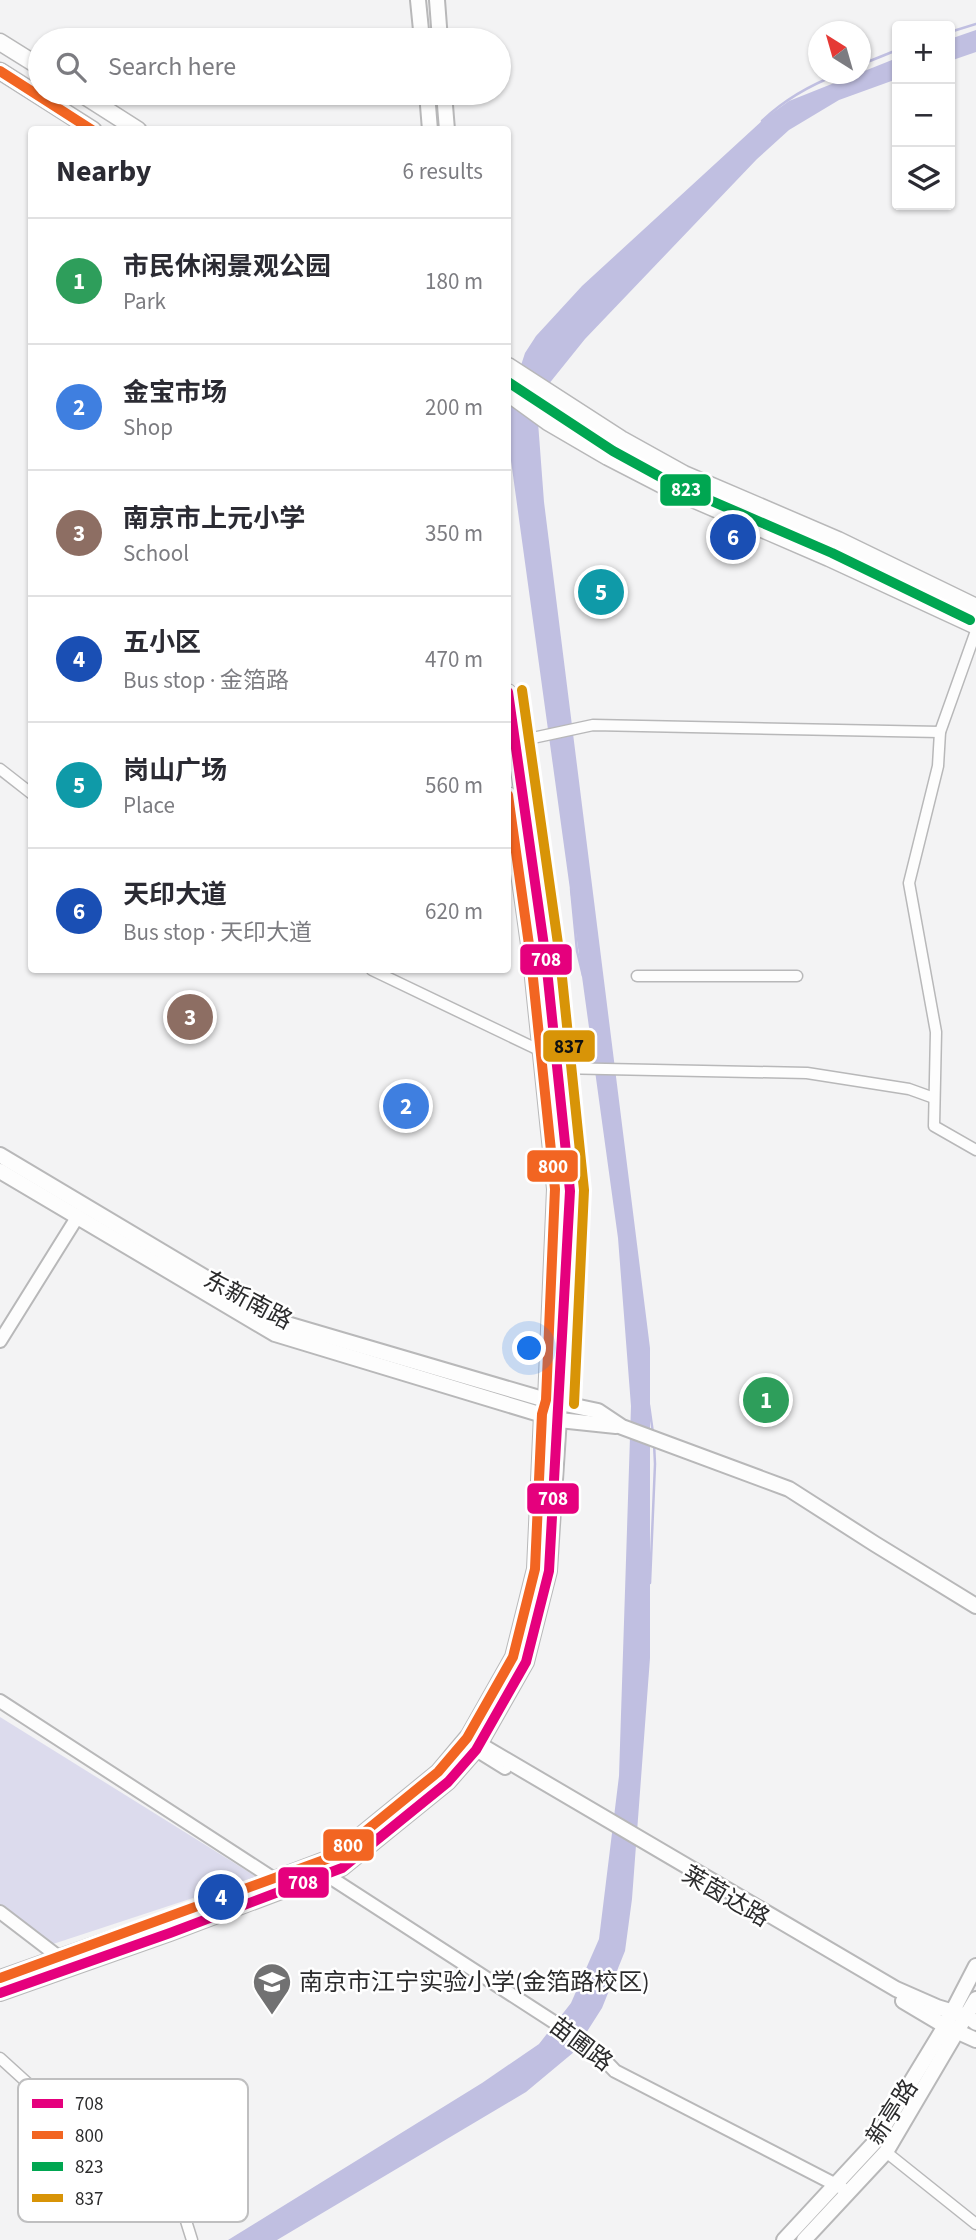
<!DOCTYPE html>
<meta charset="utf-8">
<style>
:root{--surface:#fff;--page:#f7f7f7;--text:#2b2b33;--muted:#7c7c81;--line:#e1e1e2;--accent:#0b8043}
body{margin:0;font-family:"Source Sans 3","Noto Sans SC",sans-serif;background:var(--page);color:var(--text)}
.controls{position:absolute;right:21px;top:21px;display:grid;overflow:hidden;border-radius:7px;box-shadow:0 2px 5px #0004}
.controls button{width:63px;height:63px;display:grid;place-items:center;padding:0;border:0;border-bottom:2px solid var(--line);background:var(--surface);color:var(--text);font:35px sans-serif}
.compass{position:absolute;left:808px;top:21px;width:63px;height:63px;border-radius:50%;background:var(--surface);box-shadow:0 2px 5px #0004;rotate:323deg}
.you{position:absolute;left:530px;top:1349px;width:24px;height:24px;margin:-18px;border:5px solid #fff;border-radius:50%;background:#1a73e8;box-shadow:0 0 0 10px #1a73e833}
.badge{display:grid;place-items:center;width:46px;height:46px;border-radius:50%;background:var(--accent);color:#fff;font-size:23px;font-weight:700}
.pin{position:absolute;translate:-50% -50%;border:4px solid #fff;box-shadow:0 2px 7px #0006}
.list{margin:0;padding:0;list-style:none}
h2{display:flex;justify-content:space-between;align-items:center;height:91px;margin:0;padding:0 28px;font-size:30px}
h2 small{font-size:23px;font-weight:400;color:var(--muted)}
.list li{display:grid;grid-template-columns:46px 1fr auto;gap:21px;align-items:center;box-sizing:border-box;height:126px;padding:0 28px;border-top:2px solid var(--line)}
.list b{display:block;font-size:26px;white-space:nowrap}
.list p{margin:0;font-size:23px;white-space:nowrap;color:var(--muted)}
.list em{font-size:23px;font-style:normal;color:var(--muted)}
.icon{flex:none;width:38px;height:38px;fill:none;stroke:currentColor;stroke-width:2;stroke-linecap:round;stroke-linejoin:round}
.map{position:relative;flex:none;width:976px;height:2240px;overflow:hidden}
.search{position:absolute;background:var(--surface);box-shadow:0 2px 5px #0004;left:28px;top:28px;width:483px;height:77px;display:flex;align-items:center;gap:18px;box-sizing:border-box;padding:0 24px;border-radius:38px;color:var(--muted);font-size:26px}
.panel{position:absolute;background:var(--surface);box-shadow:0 2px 5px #0004;left:28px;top:126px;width:483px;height:847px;border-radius:7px}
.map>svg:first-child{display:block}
.green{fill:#dcdbed}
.water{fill:#c0bfe1}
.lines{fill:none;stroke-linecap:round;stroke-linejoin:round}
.stream{stroke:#c0bfe1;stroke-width:2.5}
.minor-casing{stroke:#b8b8b9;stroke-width:13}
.tertiary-casing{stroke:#b8b8b9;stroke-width:16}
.secondary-casing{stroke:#b8b8b9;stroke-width:18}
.primary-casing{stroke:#b8b8b9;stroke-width:19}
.minor{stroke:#fdfdfd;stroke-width:10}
.tertiary{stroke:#fdfdfd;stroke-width:12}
.secondary{stroke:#fdfdfd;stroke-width:14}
.primary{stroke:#fdfdfd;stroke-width:16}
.bus-1-casing{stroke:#fff;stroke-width:16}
.bus-2-casing{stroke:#fff;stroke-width:16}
.bus-3-casing{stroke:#fff;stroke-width:16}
.bus-4-casing{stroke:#fff;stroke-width:16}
.bus-1{stroke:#e5007d;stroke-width:10}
.bus-2{stroke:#f26522;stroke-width:10}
.bus-3{stroke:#00a651;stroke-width:10}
.bus-4{stroke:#d89407;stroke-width:10}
.labels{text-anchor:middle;stroke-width:5;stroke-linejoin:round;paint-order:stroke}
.street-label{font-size:24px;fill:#2b2b2c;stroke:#fff}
.poi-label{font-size:24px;fill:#2b2b2c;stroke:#fff;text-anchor:start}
.key{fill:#fff;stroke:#bfbfc0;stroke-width:2}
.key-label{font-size:19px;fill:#2b2b2c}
.line-badge{stroke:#fff;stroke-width:2.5}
.badge-label{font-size:19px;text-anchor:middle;font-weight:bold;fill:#fff}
.pale-badge-label{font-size:19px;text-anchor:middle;font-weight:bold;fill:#111}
</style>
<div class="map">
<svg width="976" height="2240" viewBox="0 0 976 2240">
<rect width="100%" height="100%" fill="#f3f3f4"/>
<!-- green -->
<polygon class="green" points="0,1717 257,1877 53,1944 0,1904"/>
<!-- water -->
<g class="water">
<polygon points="976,30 976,52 950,61 950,39"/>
<polygon points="897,58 897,79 839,100 789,130 757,159 585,339 548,385 543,399 538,422 544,502 650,1348 650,1658 632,1899 625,1951 602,2008 574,2052 526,2092 277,2240 228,2240 482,2083 539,2044 571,2003 599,1939 619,1776 631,1406 618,1238 508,439 508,405 525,353 536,336 582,286 764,119 789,101"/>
</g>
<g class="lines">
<!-- stream -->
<g class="stream">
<polyline points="950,32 976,24"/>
<polyline points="860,65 897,50"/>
<path d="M762,121C785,99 810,85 839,74"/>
<polyline points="571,889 577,951 583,976"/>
<polyline points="649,1405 653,1433"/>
<polyline points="650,1583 655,1464 654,1443"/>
</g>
<!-- minor casing -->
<g class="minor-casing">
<g id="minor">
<polyline points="976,631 940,732 938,766 909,883 936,1032 934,1126 976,1150"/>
<polyline points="514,742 593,725 940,732"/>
<polyline points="0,769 32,794"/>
<polyline points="372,970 541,1051"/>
<polyline points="637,976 797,976"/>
<polyline points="557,1068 807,1073 909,1089 934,1098"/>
<polyline points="0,2058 78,2129 107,2133 122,2140 181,2205 192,2240"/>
<polyline points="886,2152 976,2224"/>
</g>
</g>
<!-- tertiary casing -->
<g class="tertiary-casing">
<g id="tertiary">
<polyline points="0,1341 78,1216"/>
<polyline points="0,1701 274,1879"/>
<polyline points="476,1750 505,1768"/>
<polyline points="325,1874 591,2046 615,2071 842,2188"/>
<polyline points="0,1912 64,1961"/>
</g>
</g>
<!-- secondary casing -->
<g class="secondary-casing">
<g id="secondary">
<polyline points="418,0 422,40"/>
<polyline points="437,0 440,40"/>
<polyline points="427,93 430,130"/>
<polyline points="444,93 447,130"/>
<polyline points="0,1155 280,1322 546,1400 598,1411 622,1427 789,1489 875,1544 976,1606"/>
<polyline points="0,1171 275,1334 559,1420 616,1426"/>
<polyline points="472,1740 896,1989 937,2007 967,2016 976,2023"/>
<polyline points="0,1978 165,1920 335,1856 438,1772 469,1735 513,1657 535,1569 542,1414 546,1400 555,1189 531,959 508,795"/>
<polyline points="0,1993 170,1933 342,1868 448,1782 476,1750 526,1662 549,1571 560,1403 570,1191 546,960 508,692"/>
<polyline points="903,2001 945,2026 976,2040"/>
<polyline points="784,2240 874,2143 945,2026 976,1966"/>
<polyline points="804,2240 886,2152 976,1999"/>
</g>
</g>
<!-- primary casing -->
<g class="primary-casing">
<g id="primary">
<polyline points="0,42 40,67"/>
<polyline points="0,71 93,130"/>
<polyline points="80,93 138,130"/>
<polyline points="508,366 621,439 684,474 838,540 976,607"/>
<polyline points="508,393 548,422 608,457 672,490 829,558 976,626"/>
</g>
</g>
<!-- minor -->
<use href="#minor" class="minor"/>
<!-- tertiary -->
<use href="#tertiary" class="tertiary"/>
<!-- secondary -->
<use href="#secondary" class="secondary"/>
<!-- primary -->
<use href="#primary" class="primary"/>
<!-- bus-1 casing -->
<g class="bus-1-casing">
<polyline id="bus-1" points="0,1993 170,1933 342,1868 448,1782 476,1750 526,1662 549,1571 570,1191 546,960 508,692"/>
</g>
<!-- bus-2 casing -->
<g class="bus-2-casing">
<g id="bus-2">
<polyline points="0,71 92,130"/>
<polyline points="0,1978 335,1856 438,1772 467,1738 513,1657 535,1569 542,1414 546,1400 555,1189 531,959 508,795"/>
</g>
</g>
<!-- bus-3 casing -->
<g class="bus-3-casing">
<polyline id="bus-3" points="508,382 613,451 677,486 832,553 970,620"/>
</g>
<!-- bus-4 casing -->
<g class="bus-4-casing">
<polyline id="bus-4" points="522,690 560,958 584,1190 574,1404"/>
</g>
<!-- bus-1 -->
<use href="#bus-1" class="bus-1"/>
<!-- bus-2 -->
<use href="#bus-2" class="bus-2"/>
<!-- bus-3 -->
<use href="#bus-3" class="bus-3"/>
<!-- bus-4 -->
<use href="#bus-4" class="bus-4"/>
</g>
<!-- icons -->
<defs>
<g id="school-pin" transform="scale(2.0125)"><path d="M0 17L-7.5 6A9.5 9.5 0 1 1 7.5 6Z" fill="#717172" stroke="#fff"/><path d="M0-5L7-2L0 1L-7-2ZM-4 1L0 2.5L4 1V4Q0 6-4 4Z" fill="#fff"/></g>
</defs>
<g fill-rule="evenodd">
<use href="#school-pin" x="272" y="1982"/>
</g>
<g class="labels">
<!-- street labels -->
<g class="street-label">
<text transform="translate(248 1300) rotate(28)" y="8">东新南路</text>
<text transform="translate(726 1896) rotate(30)" y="8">莱茵达路</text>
<text transform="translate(581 2044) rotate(37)" y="8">苗圃路</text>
<text transform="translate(892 2112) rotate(-57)" y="8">新亭路</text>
</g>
<!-- poi labels -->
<g class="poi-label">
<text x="299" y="1990">南京市江宁实验小学(金箔路校区)</text>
</g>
</g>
<!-- legend -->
<rect x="18" y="2079" width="230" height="143" rx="10" class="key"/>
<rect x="32" y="2099" width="31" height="9" fill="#e5007d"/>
<rect x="32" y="2131" width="31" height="8" fill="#f26522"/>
<rect x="32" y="2162" width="31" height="9" fill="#00a651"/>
<rect x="32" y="2194" width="31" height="8" fill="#d89407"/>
<g class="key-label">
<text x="75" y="2110">708</text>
<text x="75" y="2142">800</text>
<text x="75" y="2173">823</text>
<text x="75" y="2205">837</text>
</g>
<g class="line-badge">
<rect x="659" y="473" width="53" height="34" rx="7" fill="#00a651"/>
<rect x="519" y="943" width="54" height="33" rx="7" fill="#e5007d"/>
<rect x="542" y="1029" width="54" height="34" rx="7" fill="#d89407"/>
<rect x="526" y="1149" width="53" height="34" rx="7" fill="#f26522"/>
<rect x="526" y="1482" width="54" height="33" rx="7" fill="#e5007d"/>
<rect x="322" y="1828" width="53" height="34" rx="7" fill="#f26522"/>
<rect x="277" y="1866" width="53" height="33" rx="7" fill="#e5007d"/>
</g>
<g class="badge-label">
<text x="686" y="496">823</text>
<text x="546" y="966">708</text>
<text x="553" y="1173">800</text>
<text x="553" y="1505">708</text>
<text x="348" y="1852">800</text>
<text x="303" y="1889">708</text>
</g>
<g class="pale-badge-label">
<text x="569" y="1053">837</text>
</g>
</svg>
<div class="controls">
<button>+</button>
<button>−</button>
<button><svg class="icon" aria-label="layers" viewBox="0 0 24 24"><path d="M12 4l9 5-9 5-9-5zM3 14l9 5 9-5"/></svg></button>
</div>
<svg class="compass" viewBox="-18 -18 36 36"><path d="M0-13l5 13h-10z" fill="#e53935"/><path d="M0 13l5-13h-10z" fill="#7c7c81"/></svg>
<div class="you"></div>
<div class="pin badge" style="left:766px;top:1400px;background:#2e9e5b">1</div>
<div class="pin badge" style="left:406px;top:1106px;background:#3f7fe0">2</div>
<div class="pin badge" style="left:190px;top:1017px;background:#8d6e63">3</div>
<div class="pin badge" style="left:221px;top:1897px;background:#1a4fb4">4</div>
<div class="pin badge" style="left:601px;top:592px;background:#0f9aa8">5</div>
<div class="pin badge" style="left:733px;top:537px;background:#1a4fb4">6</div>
<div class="search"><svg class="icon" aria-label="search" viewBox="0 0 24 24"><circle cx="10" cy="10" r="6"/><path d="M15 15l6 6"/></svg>Search here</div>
<section class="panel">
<h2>Nearby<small>6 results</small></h2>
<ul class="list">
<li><span class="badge" style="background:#2e9e5b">1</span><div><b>市民休闲景观公园</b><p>Park</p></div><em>180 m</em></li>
<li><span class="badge" style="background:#3f7fe0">2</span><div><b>金宝市场</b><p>Shop</p></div><em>200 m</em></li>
<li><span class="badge" style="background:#8d6e63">3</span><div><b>南京市上元小学</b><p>School</p></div><em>350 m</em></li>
<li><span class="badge" style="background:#1a4fb4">4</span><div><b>五小区</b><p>Bus stop · 金箔路</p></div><em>470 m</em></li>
<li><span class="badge" style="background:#0f9aa8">5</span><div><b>岗山广场</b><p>Place</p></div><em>560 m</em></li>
<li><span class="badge" style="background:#1a4fb4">6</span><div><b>天印大道</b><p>Bus stop · 天印大道</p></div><em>620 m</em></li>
</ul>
</section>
</div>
